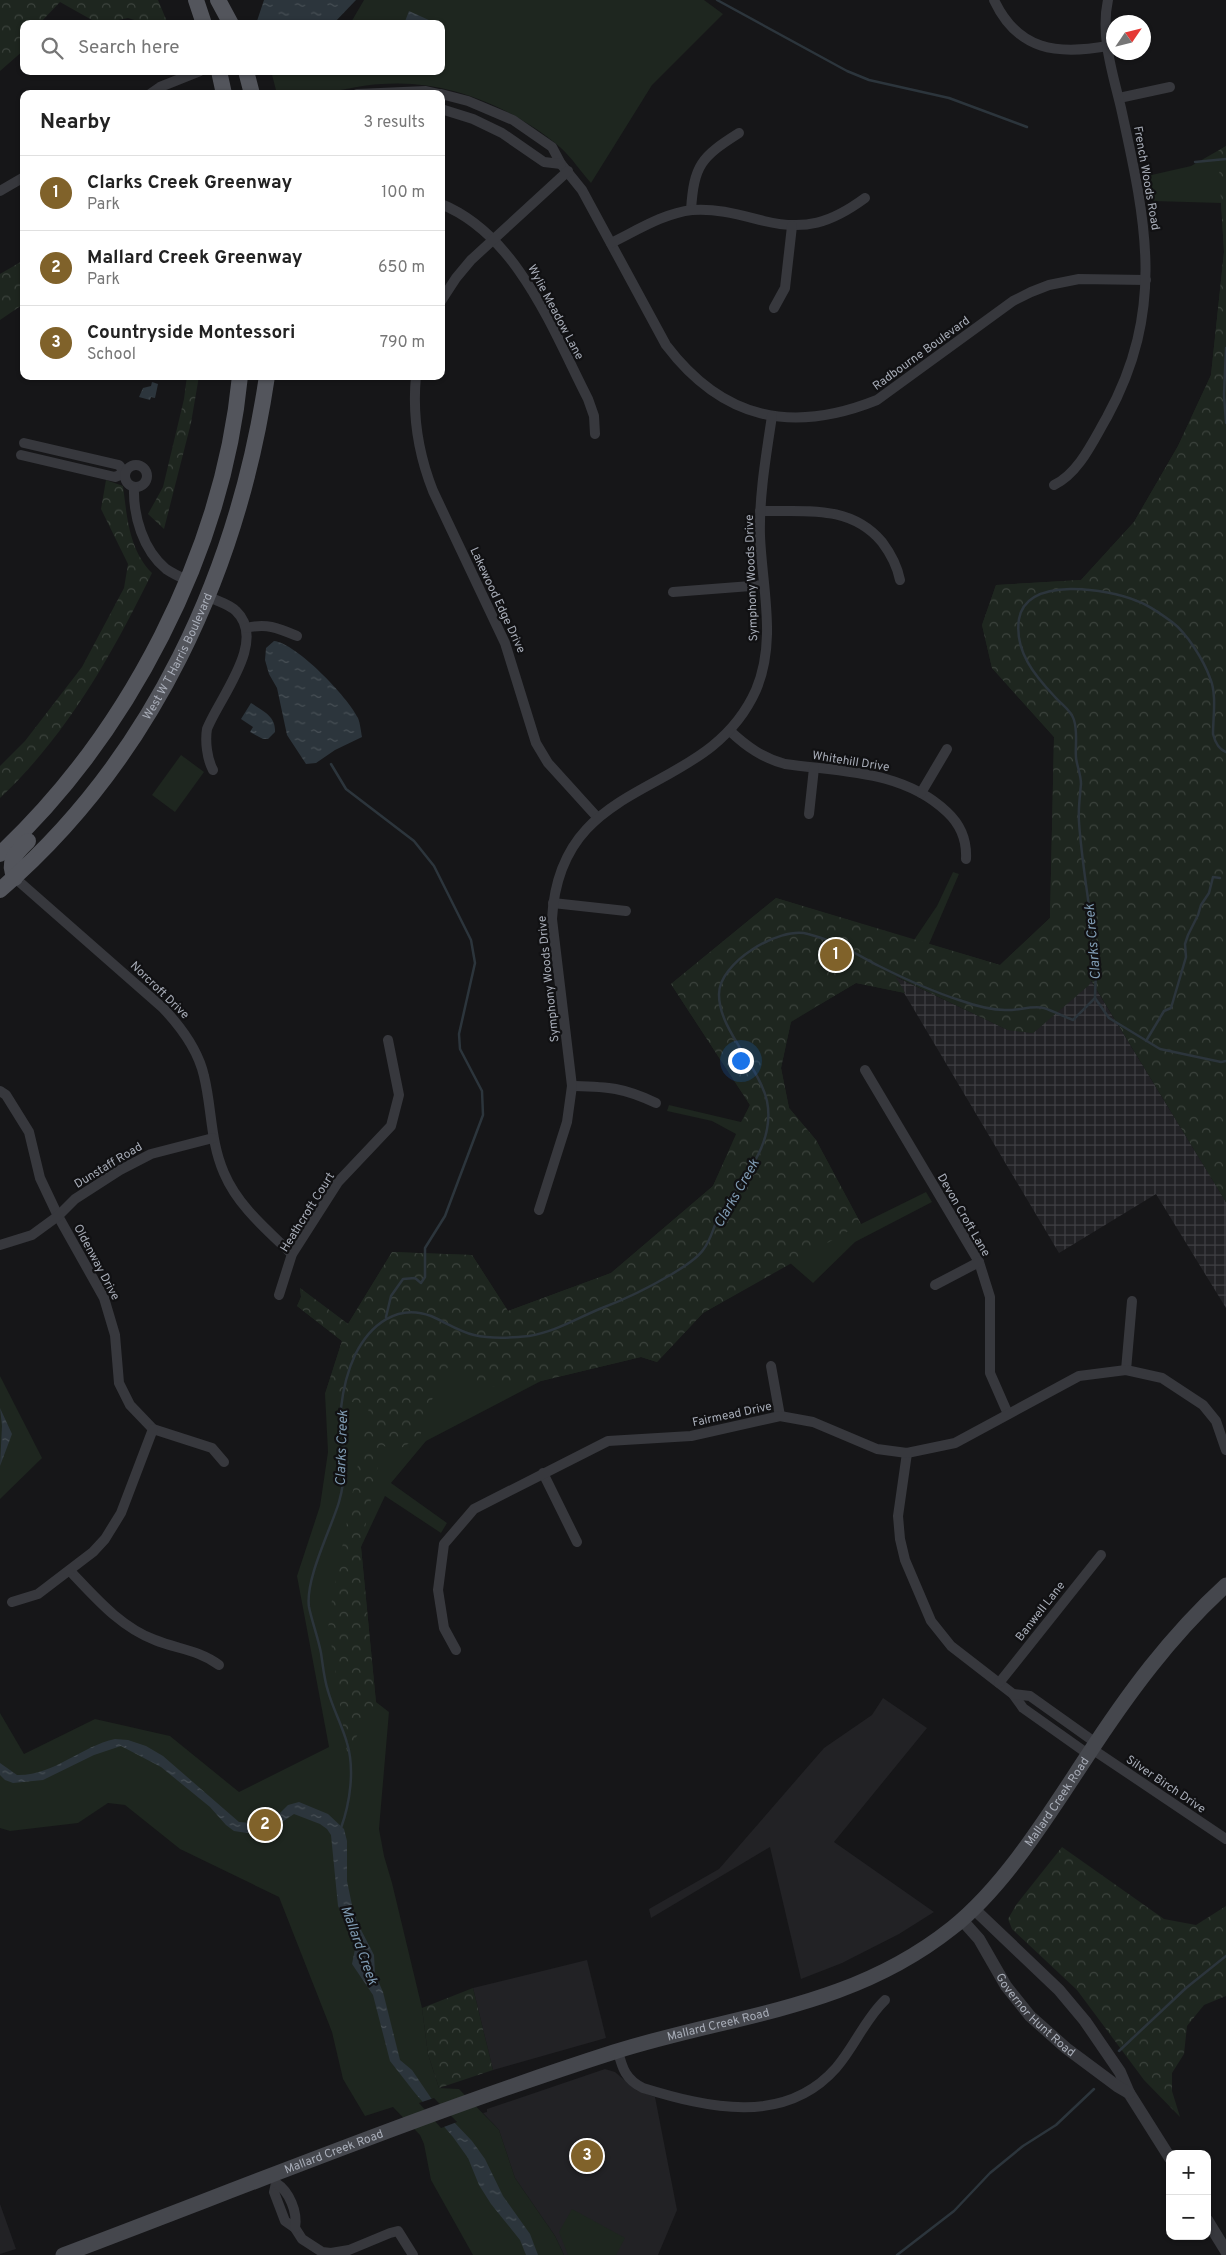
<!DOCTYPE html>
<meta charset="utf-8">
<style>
:root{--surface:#fff;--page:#f2f2f2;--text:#222;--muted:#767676;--line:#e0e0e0;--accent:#80622a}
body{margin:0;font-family:Overpass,sans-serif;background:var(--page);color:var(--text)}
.controls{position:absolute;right:15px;bottom:15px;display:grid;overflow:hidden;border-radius:10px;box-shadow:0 1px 4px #0004}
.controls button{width:45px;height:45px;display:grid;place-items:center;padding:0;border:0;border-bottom:1px solid var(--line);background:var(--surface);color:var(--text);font:25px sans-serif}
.compass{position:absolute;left:1106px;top:15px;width:45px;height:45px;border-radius:50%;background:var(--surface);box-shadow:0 1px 4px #0004;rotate:55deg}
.you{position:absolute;left:740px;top:1060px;width:18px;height:18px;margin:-12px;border:4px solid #fff;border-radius:50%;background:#1a73e8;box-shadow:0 0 0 8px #1a73e833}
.badge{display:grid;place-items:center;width:32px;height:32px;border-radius:50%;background:var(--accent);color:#fff;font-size:16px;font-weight:700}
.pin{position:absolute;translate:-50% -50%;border:2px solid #fff;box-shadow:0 1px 5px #0006}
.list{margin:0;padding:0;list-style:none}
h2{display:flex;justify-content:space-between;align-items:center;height:65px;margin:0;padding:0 20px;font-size:21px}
h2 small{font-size:16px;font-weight:400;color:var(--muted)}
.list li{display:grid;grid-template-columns:32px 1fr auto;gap:15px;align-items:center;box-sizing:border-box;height:75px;padding:0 20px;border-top:1px solid var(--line)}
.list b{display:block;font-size:19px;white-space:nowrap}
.list p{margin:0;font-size:16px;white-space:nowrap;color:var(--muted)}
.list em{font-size:16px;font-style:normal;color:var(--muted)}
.icon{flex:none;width:28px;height:28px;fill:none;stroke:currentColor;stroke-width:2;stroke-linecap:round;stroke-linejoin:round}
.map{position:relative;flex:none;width:1226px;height:2255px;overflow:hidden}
.search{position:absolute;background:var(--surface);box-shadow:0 1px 4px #0004;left:20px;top:20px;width:425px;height:55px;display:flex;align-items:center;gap:12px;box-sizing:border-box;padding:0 18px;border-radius:10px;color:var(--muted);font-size:19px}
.panel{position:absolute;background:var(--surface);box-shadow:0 1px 4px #0004;left:20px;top:90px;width:425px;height:290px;border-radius:10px}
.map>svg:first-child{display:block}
.built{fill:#222225}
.industrial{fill:url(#industrial-grid)}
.green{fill:#1e261f}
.forest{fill:url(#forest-crowns)}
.water{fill:url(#water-ripples)}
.pier{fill:#161618}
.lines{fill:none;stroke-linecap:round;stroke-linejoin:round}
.stream{stroke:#2c353c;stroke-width:2.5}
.minor{stroke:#37383d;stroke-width:10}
.tertiary{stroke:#37383d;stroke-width:12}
.secondary{stroke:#45474d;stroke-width:15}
.primary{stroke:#53555c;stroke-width:16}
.labels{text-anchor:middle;stroke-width:4.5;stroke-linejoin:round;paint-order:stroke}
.street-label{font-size:12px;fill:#a8adb8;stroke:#111113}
.water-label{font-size:14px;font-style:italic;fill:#7f9bb3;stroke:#111113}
</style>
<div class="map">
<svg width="1226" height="2255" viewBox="0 0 1226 2255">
<defs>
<pattern id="industrial-grid" width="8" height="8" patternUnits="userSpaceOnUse" patternTransform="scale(1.25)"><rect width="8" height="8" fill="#222225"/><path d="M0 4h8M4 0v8" fill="none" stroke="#3f3f43"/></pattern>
<pattern id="forest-crowns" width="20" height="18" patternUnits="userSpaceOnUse" patternTransform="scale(1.25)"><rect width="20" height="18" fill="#1e261f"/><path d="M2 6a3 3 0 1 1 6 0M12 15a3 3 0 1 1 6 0" fill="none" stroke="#3c433d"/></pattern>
<pattern id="water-ripples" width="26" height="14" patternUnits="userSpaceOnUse" patternTransform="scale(1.25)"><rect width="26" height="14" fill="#2c353c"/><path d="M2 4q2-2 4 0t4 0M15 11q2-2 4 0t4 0" fill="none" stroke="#485056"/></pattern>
</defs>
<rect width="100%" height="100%" fill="#161618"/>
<!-- built -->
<g class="built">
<polygon points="883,1698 927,1728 834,1842 934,1912 899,1934 842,1963 801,1979 770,1847 651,1918 649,1909 719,1869 824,1748 872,1715"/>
<polygon points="587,1960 606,2038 493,2070 473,1988"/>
<polygon points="605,2069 615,2072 636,2090 655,2097 677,2210 658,2255 564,2255 555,2236 515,2178 499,2130 483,2113 487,2112 487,2109"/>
<polygon points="0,2204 16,2249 0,2254"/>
</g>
<!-- industrial -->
<polygon class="industrial" points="894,976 1008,1030 1090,979 1226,1202 1226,1308 1156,1194 1059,1253"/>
<!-- green -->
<g class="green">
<path d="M364,0H704L723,14L652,85L591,183C581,172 572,158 561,148C513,107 447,79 382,84C361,85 340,91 318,94C305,95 290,94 277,94L271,71H441V24H350Z"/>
<polygon points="1226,146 1226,1202 1091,980 1089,985 1033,1033 1008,1030 895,976 905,993 856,983 791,1022 781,1068 789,1108 816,1140 861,1224 926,1192 932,1202 855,1242 813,1283 790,1263 703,1313 657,1362 641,1357 541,1381 426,1441 391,1483 447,1523 441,1533 385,1496 361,1547 376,1702 389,1712 379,1829 384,1856 392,1883 422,2008 428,2054 439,2088 459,2089 499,2130 515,2178 555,2236 564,2255 473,2255 431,2180 424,2144 420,2135 393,2107 365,2116 343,2079 332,2032 279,1897 180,1849 125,1805 108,1803 78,1823 10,1831 0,1828 0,1713 24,1754 95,1719 170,1736 239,1792 329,1747 297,1576 320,1506 328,1452 325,1394 342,1341 297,1306 301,1297 300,1288 348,1324 392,1252 472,1255 508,1311 611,1273 713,1186 736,1134 712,1121 667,1111 669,1105 741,1122 750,1105 671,984 776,898 914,940 937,906 953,872 959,874 929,944 1000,965 1050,918 1054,737 992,668 982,625 996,585 1081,580 1134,522 1178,446 1211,375 1224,252 1221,203 1152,201 1147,176 1191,166"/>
<polygon points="181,755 204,772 175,812 152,795"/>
<polygon points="0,1376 42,1458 0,1499"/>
<polygon points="572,2209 625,2238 616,2255 568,2255 559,2232"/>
</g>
<!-- forest -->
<g class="forest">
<polygon points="0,0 158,0 168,24 147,24 128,18 99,24 60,2 39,24 24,24 24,50 0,71"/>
<polygon points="1226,146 1226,1202 1091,980 1089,985 1033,1033 1008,1030 895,976 905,993 856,983 791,1021 781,1068 789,1108 816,1140 861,1224 703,1313 657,1362 641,1357 541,1381 488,1387 448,1367 427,1410 420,1437 401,1448 382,1446 361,1547 376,1703 347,1753 328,1621 369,1407 325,1394 342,1341 297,1306 301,1297 300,1288 348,1324 392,1252 472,1255 508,1311 611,1273 713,1186 750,1105 671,984 776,898 1000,965 1050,918 1054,737 992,668 982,625 996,585 1081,580 1134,522 1178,446 1211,375 1224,252 1218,151"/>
<polygon points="24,260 22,305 0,320 0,274"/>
<polygon points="187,376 199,376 191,423 164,529 148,514 163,487 184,399"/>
<path d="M106,480L123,486C127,517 129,550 152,573C112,655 67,735 0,798V766L25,741L82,667L124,588L128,564L101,509Z"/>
<polygon points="1062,1847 1164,1919 1196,1925 1226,1906 1226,1996 1204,2005 1187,2026 1184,2054 1172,2073 1172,2091 1180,2117 1144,2080 1077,1990 1012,1929 1008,1919 1016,1905"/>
<polygon points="473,1988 493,2070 439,2088 428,2054 422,2008"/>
</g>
<!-- water -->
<g class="water">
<polygon points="264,0 356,0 333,24 256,24"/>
<polygon points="409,11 431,21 431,24 404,24"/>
<polygon points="152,382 158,384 155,398 151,397 150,400 139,397 143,388 151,386"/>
<path d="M274,641C296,643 348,697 358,718C360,723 361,731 362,737L335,750L316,763L306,764L287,735L277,688L269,674L265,660L266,648Z"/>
<path d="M251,703C263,711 276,716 275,732L268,739H263L250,732L253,727L241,719Z"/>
<polygon points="0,1408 12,1434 0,1466 2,1426"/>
<path d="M115,1739L128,1740L146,1746L163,1756L239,1822L251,1823L272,1821L288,1805L299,1802L328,1814L344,1829L347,1841V1881L353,1910L358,1924L374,1955L375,1974L383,1992L400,2060L412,2070L431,2098L472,2141L485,2159L503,2196L530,2234L538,2255H526L520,2240L491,2204L479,2185L468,2158L453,2137L415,2093L390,2061L373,1995L352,1964L356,1944L338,1906L331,1835L327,1829L320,1824L294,1814L269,1831L247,1833L234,1831L226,1825L210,1807L161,1767L121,1746L94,1755L43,1780L13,1783L5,1780L0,1775V1763L17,1775C54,1776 81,1746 115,1739Z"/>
</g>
<!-- pier -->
<polygon class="pier" points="434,2098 457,2122 441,2128 419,2103"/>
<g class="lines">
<!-- stream -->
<g class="stream">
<polyline points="717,0 847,71 869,80 949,98 1027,127"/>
<polyline points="1195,162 1226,159"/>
<polyline points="1226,348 1224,395 1226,423"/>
<polyline points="331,764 346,789 414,841 434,866 471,940 475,963 459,1034 460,1049 482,1091 483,1115 445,1216 425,1248 425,1277 421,1283 415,1278 403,1279 391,1296 386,1317"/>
<polyline points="1095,998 1109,1018 1160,1049 1221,1062 1226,1061"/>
<polyline points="1146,1041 1164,1011 1171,1008 1186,957 1185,944 1188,935 1198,915 1201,905 1209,893 1213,877 1220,878"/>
<path d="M341,1828C350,1803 355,1769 347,1743C342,1725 333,1709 328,1691C324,1679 323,1666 321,1653C318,1637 312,1622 309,1607C305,1579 331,1529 339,1502C344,1485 345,1464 344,1447C344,1434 340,1421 341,1408C343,1390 348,1370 355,1355C370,1325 397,1303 431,1316C445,1322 458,1331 474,1335C491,1339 511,1338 529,1336C555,1332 577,1318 602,1308C626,1299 650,1287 672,1274C683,1267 696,1260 703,1250C712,1239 713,1226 720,1215C740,1180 776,1146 767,1101C759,1066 719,1030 719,995C718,963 779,926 808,934C833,940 856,954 879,966C905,979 931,991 959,1000C973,1005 990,1010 1005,1010C1017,1011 1032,1005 1044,1008C1053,1011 1063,1016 1073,1020L1095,998C1095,985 1097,970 1095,957C1091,911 1082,867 1079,822C1078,809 1080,796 1081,784C1081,775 1077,766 1076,758C1075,745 1078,733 1074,720C1071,710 1062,705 1055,697C1035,676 1014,651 1019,619C1027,575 1108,589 1137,601C1149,605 1161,614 1172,622C1187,633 1204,661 1210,678C1217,694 1213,717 1213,734C1215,742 1218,749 1226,752"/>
<polyline points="1119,2051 1186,1988 1226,1956"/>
<polyline points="897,2255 954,2211 990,2173 1023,2146 1056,2125 1094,2089"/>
</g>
<!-- minor -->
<g class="minor">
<path d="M994,0C1018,51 1057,55 1108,46"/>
<polyline points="150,94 160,87 200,71"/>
<polyline points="357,94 426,91 439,94"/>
<path d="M441,94L468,101L513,120L552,147L561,164L582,190L666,345C723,420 792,434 877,400L1013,301L1031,292L1049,285L1079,279L1146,280"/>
<polyline points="1119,98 1170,87"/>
<polyline points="441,109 473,119 502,133 544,162 561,164"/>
<polyline points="0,191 24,177"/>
<path d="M441,204C518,235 553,331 588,399L594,416L595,434"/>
<path d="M691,210C694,165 701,157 739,133"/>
<path d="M611,243C636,231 664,213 692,210C717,208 740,215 764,221C805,231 831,223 865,198"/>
<polyline points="441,301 456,278 471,260 568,171"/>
<polyline points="774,308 785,288 792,226"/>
<path d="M416,376C412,417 418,453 433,491L505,643L536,743L548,763L597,817"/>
<polyline points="21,455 115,477 125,473 119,465 24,443"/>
<circle cx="136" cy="476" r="11"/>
<path d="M1054,485C1079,473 1093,441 1107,417C1166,309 1146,222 1121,108C1113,74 1100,36 1108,0"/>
<path d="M134,487C133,516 143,550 166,569C172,573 180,577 187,580"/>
<path d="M760,511C805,512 850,504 882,542C891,554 897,565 900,580"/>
<polyline points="673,592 764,585"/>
<path d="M209,597C217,601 229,604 236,611C268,641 219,698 207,729C205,741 207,759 213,770"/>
<path d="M246,628C267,623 278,628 297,636"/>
<path d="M730,731C747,747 763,758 785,764C841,772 903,770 947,812C961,825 967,840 966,859"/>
<polyline points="921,793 947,749"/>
<polyline points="809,814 814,768"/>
<path d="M15,878L163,1008C181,1027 198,1049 204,1076C212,1108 210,1141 224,1173C238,1206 266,1229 292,1254"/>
<polyline points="553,903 626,911"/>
<polyline points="865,1070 979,1262 990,1297 990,1373 1008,1414"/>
<path d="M572,1086C608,1087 622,1087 656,1103"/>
<polyline points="0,1091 6,1095 29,1132 40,1178 58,1216 104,1298 115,1335 119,1383 130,1405 153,1429 212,1448 224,1462"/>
<path d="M539,1210L567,1122L572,1086L552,919C560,771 706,802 756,690C777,641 762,587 760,536C759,496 766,456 772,416"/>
<polyline points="0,1245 32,1235 58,1216 75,1199 120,1170 151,1154 213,1138"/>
<polyline points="935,1285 979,1262"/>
<polyline points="279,1295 292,1254 338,1182 391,1126 399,1095 388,1040"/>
<polyline points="771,1366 780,1416"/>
<polyline points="1126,1370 1132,1301"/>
<polyline points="907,1453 898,1516 900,1539 905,1560 931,1621 951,1646 1013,1694 1023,1708 1088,1754"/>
<polyline points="543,1473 577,1542"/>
<path d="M70,1571C95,1597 120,1627 155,1640C177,1649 199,1650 219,1665"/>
<polyline points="12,1602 38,1594 93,1552 105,1539 121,1513 153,1429"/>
<polyline points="456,1650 444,1628 438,1590 444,1544 474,1509 608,1441 691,1436 780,1416 813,1422 877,1449 907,1453 955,1443 1079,1376 1126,1370 1162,1378 1203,1405 1216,1421 1226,1450"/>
<polyline points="999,1683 1101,1555"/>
<polyline points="1013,1694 1030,1696 1096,1743"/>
<polyline points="1092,1749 1226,1839"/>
<path d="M618,2051C622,2068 626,2080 643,2088C708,2108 785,2126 836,2068C855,2046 865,2019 885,2000"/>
<polyline points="273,2176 276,2183 274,2192 285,2221 295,2228 302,2239 322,2252 331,2253 349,2250 390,2233 398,2231 413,2255"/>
<path d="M276,2183C289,2191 298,2212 295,2228"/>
</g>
<!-- tertiary -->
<g class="tertiary">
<polyline points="973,1908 1059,1990 1085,2021 1120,2072 1129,2093 1170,2158"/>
<path id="s1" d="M962,1920L979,1939L1006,1986L1030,2016L1066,2048L1117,2086L1129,2093"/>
<polyline points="1207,2220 1226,2251"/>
</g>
<!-- secondary -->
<path class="secondary" id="s2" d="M63,2255C246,2186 427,2112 614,2052C733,2014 849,2010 952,1928C1005,1886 1049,1814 1086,1758C1127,1695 1170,1636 1226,1585"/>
<!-- primary -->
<g class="primary">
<polyline points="196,0 204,24"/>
<polyline points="218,0 231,24"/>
<polyline points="219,71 224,94"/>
<polyline points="246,71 252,94"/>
<path d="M0,854C128,734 223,552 240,376"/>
<path d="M15,878C6,861 17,852 28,841"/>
<path id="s3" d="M0,890C152,759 238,572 267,376"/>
</g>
</g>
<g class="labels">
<!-- street labels -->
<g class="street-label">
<text transform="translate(1147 178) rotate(80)" y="4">French Woods Road</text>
<text transform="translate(556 312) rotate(62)" y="4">Wylie Meadow Lane</text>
<text transform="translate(921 353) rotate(-36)" y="4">Radbourne Boulevard</text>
<text transform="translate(751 578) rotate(-92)" y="4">Symphony Woods Drive</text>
<text transform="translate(498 600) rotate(65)" y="4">Lakewood Edge Drive</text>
<text dy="4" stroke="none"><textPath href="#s3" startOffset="296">West W T Harris Boulevard</textPath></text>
<text transform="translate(851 761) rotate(9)" y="4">Whitehill Drive</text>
<text transform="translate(548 979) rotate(-96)" y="4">Symphony Woods Drive</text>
<text transform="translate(160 990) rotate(44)" y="4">Norcroft Drive</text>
<text transform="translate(108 1165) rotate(-31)" y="4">Dunstaff Road</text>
<text transform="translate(307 1212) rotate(-58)" y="4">Heathcroft Court</text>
<text transform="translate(964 1215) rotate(60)" y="4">Devon Croft Lane</text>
<text transform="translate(97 1262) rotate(62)" y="4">Oldenway Drive</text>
<text transform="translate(732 1414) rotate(-12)" y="4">Fairmead Drive</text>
<text transform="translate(1040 1611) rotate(-52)" y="4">Banwell Lane</text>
<text transform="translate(1166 1784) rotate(34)" y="4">Silver Birch Drive</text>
<text dy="4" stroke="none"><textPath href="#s2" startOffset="1115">Mallard Creek Road</textPath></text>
<text dy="4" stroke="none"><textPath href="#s1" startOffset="121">Governor Hunt Road</textPath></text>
<text dy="4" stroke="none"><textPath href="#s2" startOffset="695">Mallard Creek Road</textPath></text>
<text dy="4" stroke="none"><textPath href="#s2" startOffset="290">Mallard Creek Road</textPath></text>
</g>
<!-- water labels -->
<g class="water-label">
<text transform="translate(1092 942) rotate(-95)" y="5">Clarks Creek</text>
<text transform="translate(736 1193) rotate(-60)" y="5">Clarks Creek</text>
<text transform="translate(341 1448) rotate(-88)" y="5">Clarks Creek</text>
<text transform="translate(360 1945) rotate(70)" y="5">Mallard Creek</text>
</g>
</g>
</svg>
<div class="controls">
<button>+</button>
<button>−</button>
</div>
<svg class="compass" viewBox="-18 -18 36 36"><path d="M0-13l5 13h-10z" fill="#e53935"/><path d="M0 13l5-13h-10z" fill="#767676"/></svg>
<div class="you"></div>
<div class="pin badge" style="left:836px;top:955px">1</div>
<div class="pin badge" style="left:265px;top:1825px">2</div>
<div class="pin badge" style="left:587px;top:2156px">3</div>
<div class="search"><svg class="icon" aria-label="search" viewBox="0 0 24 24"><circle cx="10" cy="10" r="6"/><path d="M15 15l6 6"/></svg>Search here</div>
<section class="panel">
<h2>Nearby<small>3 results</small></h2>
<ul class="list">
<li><span class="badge">1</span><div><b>Clarks Creek Greenway</b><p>Park</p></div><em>100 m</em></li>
<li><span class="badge">2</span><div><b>Mallard Creek Greenway</b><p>Park</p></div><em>650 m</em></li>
<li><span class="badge">3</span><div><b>Countryside Montessori</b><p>School</p></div><em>790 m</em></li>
</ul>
</section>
</div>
